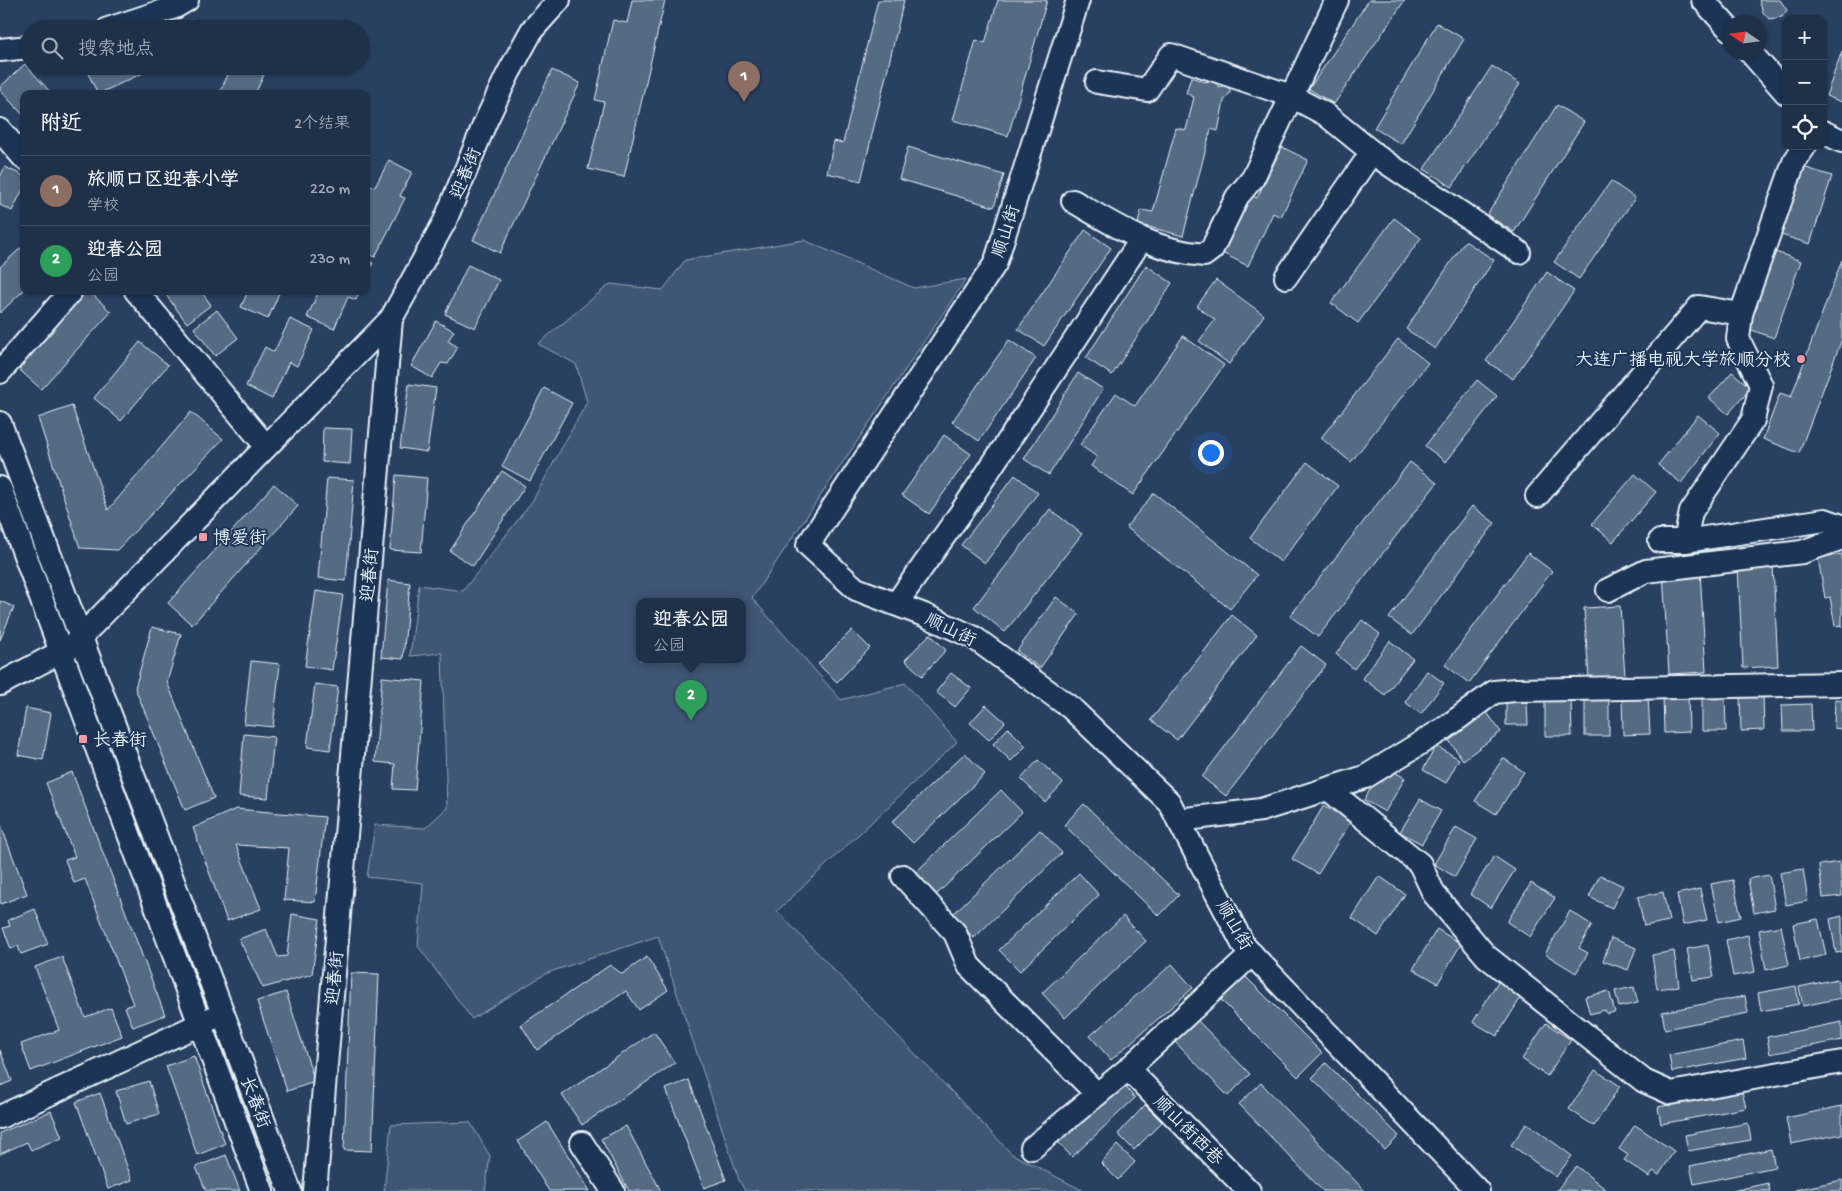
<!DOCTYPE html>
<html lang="zh">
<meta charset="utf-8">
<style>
:root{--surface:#1f3049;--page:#2c3c53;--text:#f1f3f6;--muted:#a1a9b4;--line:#3c4b61;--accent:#ff9aa2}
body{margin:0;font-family:"Gochi Hand","LXGW WenKai TC",sans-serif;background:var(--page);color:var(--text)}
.controls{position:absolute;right:15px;top:15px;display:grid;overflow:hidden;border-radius:10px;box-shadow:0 1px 4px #0004}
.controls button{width:45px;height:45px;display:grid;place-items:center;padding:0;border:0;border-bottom:1px solid var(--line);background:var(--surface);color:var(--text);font:25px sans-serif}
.compass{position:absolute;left:1722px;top:15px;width:45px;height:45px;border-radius:50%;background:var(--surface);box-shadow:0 1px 4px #0004;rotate:283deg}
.you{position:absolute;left:1210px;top:452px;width:18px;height:18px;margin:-12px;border:4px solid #fff;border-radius:50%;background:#1a73e8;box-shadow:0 0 0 8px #1a73e833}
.badge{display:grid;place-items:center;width:32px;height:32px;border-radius:50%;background:var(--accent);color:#fff;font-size:16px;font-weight:700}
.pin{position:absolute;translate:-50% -41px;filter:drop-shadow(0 1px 2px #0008)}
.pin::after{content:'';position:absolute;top:26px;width:18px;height:15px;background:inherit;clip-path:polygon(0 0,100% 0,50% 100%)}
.popup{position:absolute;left:636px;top:598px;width:110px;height:65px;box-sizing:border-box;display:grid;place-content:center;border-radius:10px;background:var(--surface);filter:drop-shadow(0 1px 4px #0005);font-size:16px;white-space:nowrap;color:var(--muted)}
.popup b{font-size:19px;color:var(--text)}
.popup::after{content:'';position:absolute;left:50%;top:100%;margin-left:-10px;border:10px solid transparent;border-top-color:var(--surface)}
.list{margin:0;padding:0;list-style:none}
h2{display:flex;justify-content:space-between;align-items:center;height:65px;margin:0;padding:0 20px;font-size:21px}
h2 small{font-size:16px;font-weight:400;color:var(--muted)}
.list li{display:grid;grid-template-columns:32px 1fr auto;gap:15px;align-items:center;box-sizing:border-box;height:70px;padding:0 20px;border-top:1px solid var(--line)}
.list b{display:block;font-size:19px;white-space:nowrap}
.list p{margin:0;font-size:16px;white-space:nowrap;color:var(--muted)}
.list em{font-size:16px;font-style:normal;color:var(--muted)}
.icon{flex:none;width:28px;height:28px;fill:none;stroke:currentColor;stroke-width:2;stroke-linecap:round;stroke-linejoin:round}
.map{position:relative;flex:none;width:1842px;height:1191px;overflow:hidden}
.search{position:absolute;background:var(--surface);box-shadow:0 1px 4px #0004;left:20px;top:20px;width:350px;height:55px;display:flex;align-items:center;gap:12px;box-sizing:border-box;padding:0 18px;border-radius:28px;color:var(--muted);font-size:19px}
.panel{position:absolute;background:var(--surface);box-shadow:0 1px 4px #0004;left:20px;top:90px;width:350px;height:205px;border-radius:10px}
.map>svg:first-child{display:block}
.green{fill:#415774;stroke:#94a4b6;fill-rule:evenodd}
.building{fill:#556a83;stroke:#e8f1f8}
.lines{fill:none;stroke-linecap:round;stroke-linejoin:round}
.minor-casing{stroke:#e8f1f8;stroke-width:26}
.minor{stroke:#1d3557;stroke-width:22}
.poi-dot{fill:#ff9aa2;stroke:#1d3557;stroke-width:2}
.labels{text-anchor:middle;stroke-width:4;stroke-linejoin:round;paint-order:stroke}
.street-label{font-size:18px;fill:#e8f1f8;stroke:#1d3557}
.poi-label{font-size:18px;fill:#e8f1f8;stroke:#1d3557;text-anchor:start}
</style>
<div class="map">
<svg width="1842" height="1191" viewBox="0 0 1842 1191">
<rect width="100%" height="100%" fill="#294061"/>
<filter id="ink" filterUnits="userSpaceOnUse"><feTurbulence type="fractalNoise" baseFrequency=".02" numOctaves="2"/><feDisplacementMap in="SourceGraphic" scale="10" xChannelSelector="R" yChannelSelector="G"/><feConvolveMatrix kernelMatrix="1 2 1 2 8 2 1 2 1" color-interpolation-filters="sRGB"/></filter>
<g filter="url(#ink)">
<!-- green -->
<g class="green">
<path d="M804,240L914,288L966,279L752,598L841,700L905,683L957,742L777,911L1012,1154L1084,1191H745L739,1180L658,936L547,973L472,1019L418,946L423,883L367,877L375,825L425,828L447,808L442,653L410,656L419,585L463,591L533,500L587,402L576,364L538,344L610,284L663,290L685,260ZM640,602H742V660H640Z"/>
<polygon points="470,1122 490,1156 485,1191 384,1191 391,1125"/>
</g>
<!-- building -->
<g class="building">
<polygon points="632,0 665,0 624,177 588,169 604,102 595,100 613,20 627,23"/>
<polygon points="878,0 904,0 861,181 827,173 834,141 843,143"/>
<polygon points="998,0 1047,0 1008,136 953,120 976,40 985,43"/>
<polygon points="1369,0 1405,0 1334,104 1309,89"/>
<polygon points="1759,0 1780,0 1787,10 1782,17 1769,19 1763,12"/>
<polygon points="193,20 197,29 176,29"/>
<polygon points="1437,23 1464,39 1401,144 1374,128"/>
<polygon points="1842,51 1842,102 1826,96"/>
<polygon points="25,64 52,94 24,94 24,116 0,90 0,87"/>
<polygon points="86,66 158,66 98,94 85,67"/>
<polygon points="232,66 268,66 255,94 219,94"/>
<polygon points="1492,66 1520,84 1452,187 1424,169"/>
<polygon points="552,70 580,83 500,253 473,240"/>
<polygon points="1191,77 1206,82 1213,79 1219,87 1225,85 1231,91 1224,101 1218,131 1211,129 1183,236 1138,224 1141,210 1153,212 1176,128 1186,130 1194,97 1186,93"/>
<polygon points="1557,105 1584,122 1514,232 1487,215"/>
<polygon points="908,147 1004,175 994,207 899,179"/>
<polygon points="1282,147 1308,160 1281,217 1273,213 1248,266 1222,253 1250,195 1257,198"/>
<polygon points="389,160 412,172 400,196 405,198 375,257 366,253 366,193 370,186 375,187"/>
<polygon points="1800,166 1832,176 1810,244 1778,234"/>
<polygon points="5,167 24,176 24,187 12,211 0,205 0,177"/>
<polygon points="1611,181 1635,198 1579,279 1554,262"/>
<polygon points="1394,218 1421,238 1358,323 1331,303"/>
<polygon points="1085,230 1111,248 1044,346 1018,329"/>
<polygon points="1465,241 1494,260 1435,349 1406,329"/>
<polygon points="24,245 24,290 0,313 0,267"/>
<polygon points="1773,251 1801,261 1774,338 1746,328"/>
<polygon points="366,260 373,263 366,278"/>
<polygon points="1842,260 1842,339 1799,453 1763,439 1780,393 1791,397"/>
<polygon points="468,265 499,280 475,328 445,314"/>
<polygon points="1146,265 1172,283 1112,375 1086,358"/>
<polygon points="1547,272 1574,291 1513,379 1486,361"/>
<polygon points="1216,280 1264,315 1229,364 1199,341 1215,320 1197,306"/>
<polygon points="80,291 89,291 111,312 41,389 13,364"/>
<polygon points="163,291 201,291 211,305 187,323"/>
<polygon points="248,291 280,291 268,319 241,307"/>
<polygon points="319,291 360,291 356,300 348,297 334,329 307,317"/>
<polygon points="217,310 238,338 215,356 194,328"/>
<polygon points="290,319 314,330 297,366 289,362 272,399 246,386 265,347 274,352"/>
<polygon points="436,321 454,331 448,341 458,347 448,364 441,363 432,378 411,366"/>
<polygon points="1183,336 1224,365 1133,495 1091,466 1097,457 1080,445 1116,393 1135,406"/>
<polygon points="1398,339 1428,363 1351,462 1321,438"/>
<polygon points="1009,340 1036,358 979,441 952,422"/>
<polygon points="140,342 168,365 121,421 94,398"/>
<polygon points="1732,372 1751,388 1728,414 1709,398"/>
<polygon points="1078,373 1103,389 1049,475 1024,459"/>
<polygon points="1477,380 1497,396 1446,462 1425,446"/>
<polygon points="409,384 436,388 427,452 400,448"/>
<polygon points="544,388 572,403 530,481 502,466"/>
<polygon points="72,406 108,510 191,412 223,439 117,550 80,548 38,418"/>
<polygon points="1698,415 1720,433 1681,483 1658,465"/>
<polygon points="323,428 352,429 350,464 322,462"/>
<polygon points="944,435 971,454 929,514 902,495"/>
<polygon points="1307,462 1338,486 1281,562 1250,538"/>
<polygon points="1410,462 1437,483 1318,637 1290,616"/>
<polygon points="502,471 525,486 473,566 450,551"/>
<polygon points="1635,474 1656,492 1613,542 1592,524"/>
<polygon points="396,475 427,478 421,552 390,550"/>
<polygon points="1015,475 1038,493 985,563 961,545"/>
<polygon points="327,478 354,480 346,581 318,578"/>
<polygon points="274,484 298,506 192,625 168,603"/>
<polygon points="1154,493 1257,575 1230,609 1126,527"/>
<polygon points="1472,506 1495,523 1412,635 1389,618"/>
<polygon points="1050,509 1082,534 1005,632 974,607"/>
<polygon points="1528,553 1552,571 1469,683 1445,665"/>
<polygon points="1842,554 1842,627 1842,625 1835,626 1830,597 1825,598 1818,558"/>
<polygon points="1773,566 1778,666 1743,668 1738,567"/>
<polygon points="1700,571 1706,672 1669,674 1663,573"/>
<polygon points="388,580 410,583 403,659 381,657"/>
<polygon points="316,591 343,595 332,670 305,666"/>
<polygon points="1056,597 1079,614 1040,668 1017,651"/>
<polygon points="0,601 14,607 0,640"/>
<polygon points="1620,606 1625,676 1589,678 1584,608"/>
<polygon points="1232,615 1257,635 1177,740 1151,720"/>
<polygon points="1362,620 1380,634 1354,669 1336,654"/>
<polygon points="152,627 181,634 167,682 214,798 185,810 135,688"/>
<polygon points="852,630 870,648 837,682 818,664"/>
<polygon points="930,634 946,650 922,676 905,660"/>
<polygon points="1390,641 1413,659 1385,695 1362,678"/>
<polygon points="1301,646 1326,665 1226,796 1202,777"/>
<polygon points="251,661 280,664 273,727 244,724"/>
<polygon points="1427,671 1444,683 1421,714 1405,702"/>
<polygon points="951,673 971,688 955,707 936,692"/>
<polygon points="382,677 424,681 415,790 393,789 395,764 375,762"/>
<polygon points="315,684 338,687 330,750 307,747"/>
<polygon points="1702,693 1725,693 1726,731 1702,731"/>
<polygon points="1763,693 1764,730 1741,731 1740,694"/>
<polygon points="1663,694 1688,694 1689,732 1664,733"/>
<polygon points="1648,695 1650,734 1623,735 1622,696"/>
<polygon points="1545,699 1571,699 1572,736 1545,736"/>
<polygon points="1835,699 1842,700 1842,729 1834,728"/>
<rect x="1585" y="700" width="24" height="36"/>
<polygon points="1506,702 1527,702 1528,725 1506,725"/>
<polygon points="1811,704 1812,731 1783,731 1782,705"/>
<polygon points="986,705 1005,722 989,740 970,723"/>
<polygon points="26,708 51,713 43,760 18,755"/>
<polygon points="1486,711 1501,732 1463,760 1448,739"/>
<polygon points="1008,728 1026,746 1011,761 993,744"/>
<polygon points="244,734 274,737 268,798 239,796"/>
<polygon points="1436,746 1459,759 1446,783 1423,770"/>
<polygon points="965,753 985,774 913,843 892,822"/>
<polygon points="1503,758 1524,772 1496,814 1475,801"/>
<polygon points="1038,760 1063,783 1045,802 1021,779"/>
<polygon points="1384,766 1405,778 1385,812 1364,800"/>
<polygon points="72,772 165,1015 133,1027 125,1007 133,1004 85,879 74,883 65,860 75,857 46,783"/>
<polygon points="1001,790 1022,812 935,896 914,874"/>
<polygon points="1420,799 1441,811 1422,844 1400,832"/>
<polygon points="1084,804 1179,895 1159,916 1064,825"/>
<polygon points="1324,805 1351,821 1318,874 1292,859"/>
<polygon points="236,809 325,817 315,902 284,900 289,848 236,845 261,909 227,921 193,828"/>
<polygon points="0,823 27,894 1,904 0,900"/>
<polygon points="1456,827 1477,839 1455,877 1434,864"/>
<polygon points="1040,830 1062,853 974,938 952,915"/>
<polygon points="1494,856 1515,870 1491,908 1470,894"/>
<polygon points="1840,862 1842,896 1823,898 1819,865"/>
<polygon points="1803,869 1808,901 1786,905 1780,873"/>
<polygon points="1079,873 1099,895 1020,971 999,950"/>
<polygon points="1600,875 1623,886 1612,908 1589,897"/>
<polygon points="1769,875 1775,909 1754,913 1748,879"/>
<polygon points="1379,876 1405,894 1378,936 1352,918"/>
<polygon points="1733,880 1741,917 1719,922 1711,884"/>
<polygon points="1531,883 1555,898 1530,937 1507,922"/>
<polygon points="1700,889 1707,920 1683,925 1677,894"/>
<polygon points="1663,892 1669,921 1644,926 1638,897"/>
<polygon points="35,909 48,944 21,954 18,946 11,949 3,928 10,926 8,920"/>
<polygon points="1570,911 1592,925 1579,948 1588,953 1576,973 1545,954"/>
<polygon points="292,914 320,919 312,974 263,988 239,939 266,929 278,957 287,956"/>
<polygon points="1123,916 1146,941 1065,1018 1042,993"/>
<polygon points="1842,916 1842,952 1836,953 1830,919"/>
<polygon points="1818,919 1826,955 1800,961 1793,924"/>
<polygon points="1781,926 1789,965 1766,970 1759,930"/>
<polygon points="1437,929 1461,944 1438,983 1413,969"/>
<polygon points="1748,935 1755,972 1733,976 1726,940"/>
<polygon points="1611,938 1636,948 1628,970 1603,961"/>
<polygon points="1708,945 1714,977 1693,980 1687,949"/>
<polygon points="1674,951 1679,986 1657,989 1652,955"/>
<polygon points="62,957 85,1017 111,1008 122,1036 31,1071 21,1044 59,1030 35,967"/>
<polygon points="647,957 668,990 639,1010 626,991 537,1050 521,1025 610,965 622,974"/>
<polygon points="1172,964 1193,988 1111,1060 1090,1036"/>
<polygon points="351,973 379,974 372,1151 344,1150"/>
<polygon points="1245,976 1322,1053 1298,1077 1221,1000"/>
<polygon points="1837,979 1841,998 1803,1006 1799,987"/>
<polygon points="1499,980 1523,994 1497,1036 1473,1022"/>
<polygon points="1796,986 1799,1004 1761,1011 1758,993"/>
<polygon points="1634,987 1638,1003 1619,1007 1615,991"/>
<polygon points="1609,991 1615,1012 1607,1014 1605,1010 1590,1014 1585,997"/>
<polygon points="286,992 315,1082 287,1091 257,1001"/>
<polygon points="1745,996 1748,1013 1665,1029 1662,1012"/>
<polygon points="1195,1018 1250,1074 1228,1096 1173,1040"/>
<polygon points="1842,1022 1842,1040 1770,1054 1767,1037"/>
<polygon points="1546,1023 1571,1040 1547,1076 1522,1059"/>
<polygon points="654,1032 675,1063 582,1125 562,1095"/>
<polygon points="1743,1041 1746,1058 1672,1072 1669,1055"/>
<polygon points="0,1050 12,1081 0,1086"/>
<polygon points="194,1056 225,1144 197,1155 166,1066"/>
<polygon points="1326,1063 1399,1136 1385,1150 1312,1078"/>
<polygon points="1595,1070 1620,1086 1594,1126 1569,1109"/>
<polygon points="689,1080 726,1180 704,1188 666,1089"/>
<polygon points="1119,1080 1135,1098 1072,1157 1055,1139"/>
<polygon points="149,1081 159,1114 126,1124 116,1091"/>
<polygon points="1261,1083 1365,1191 1323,1191 1239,1104"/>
<polygon points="1742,1091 1746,1108 1661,1124 1658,1107"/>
<polygon points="100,1093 132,1180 108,1189 76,1102"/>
<polygon points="1145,1105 1162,1122 1134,1150 1118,1134"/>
<polygon points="1842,1106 1842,1134 1791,1144 1786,1118"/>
<polygon points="51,1111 62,1137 31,1150 27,1142 0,1154 0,1133"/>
<polygon points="547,1122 590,1191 549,1191 518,1141"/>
<polygon points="1527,1123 1572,1156 1556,1177 1511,1145"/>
<polygon points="1748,1123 1751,1140 1688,1151 1685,1135"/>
<polygon points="1635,1125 1674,1151 1659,1175 1653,1171 1649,1177 1624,1160 1628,1155 1619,1149"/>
<polygon points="626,1126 661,1191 629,1191 601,1139"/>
<polygon points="1117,1145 1135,1162 1118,1180 1101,1163"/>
<polygon points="1771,1149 1775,1167 1694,1184 1690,1166"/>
<polygon points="226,1155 240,1191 206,1191 196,1167"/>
<polygon points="1576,1166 1608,1191 1557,1190"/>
<polygon points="1842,1180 1842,1191 1796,1191 1795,1190"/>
<polygon points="1768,1183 1770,1191 1732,1191"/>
</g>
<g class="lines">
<!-- minor casing -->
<g class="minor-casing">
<g id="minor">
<polyline points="1078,0 995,264 808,545 856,589 924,615 973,637 1071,708 1169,802 1244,946 1478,1191"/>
<polyline points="1703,0 1730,30"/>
<polyline points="108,29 175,7 187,0"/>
<polyline points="0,50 29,47"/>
<polyline points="1750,52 1786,93"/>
<polyline points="1097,82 1147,90 1171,55 1291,96 1325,114 1378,157 1519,252"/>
<polyline points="0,130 24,158"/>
<polyline points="1823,132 1842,141"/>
<path d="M1073,201C1116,226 1153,251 1204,255L1212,249L1237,197L1253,178L1337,0"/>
<polyline points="1286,277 1372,152"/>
<polyline points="136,291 266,446"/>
<polyline points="0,372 71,291"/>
<polyline points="0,423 290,1191"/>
<polyline points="0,488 262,1191"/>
<polyline points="1537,496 1699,307 1741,314"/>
<polyline points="1660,541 1685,541 1825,520 1842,526"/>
<polyline points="1685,541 1691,512 1753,420 1761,385 1738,339 1741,314 1794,162 1805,146"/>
<polyline points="1608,590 1646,571 1802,552 1842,538"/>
<polyline points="896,604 962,511 1141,240"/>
<polyline points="0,684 72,646 391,319"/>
<polyline points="1328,789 1420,864 1434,894 1486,956 1644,1081 1671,1093 1842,1062"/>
<polyline points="1178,820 1261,810 1365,777 1445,728 1494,692 1515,690 1842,684"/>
<polyline points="903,876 955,933 969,966 1097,1094"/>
<polyline points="1128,1069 1249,1191"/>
<polyline points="0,1117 213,1018"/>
<polyline points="582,1143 613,1191"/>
<polyline points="1032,1148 1128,1069 1252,954"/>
<polyline points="315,1191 391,319 445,221 485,123 508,74 532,30 559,0"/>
</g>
</g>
<!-- minor -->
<use href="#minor" class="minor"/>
</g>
</g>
<!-- markers -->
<g class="poi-dot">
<circle cx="1801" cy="359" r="5"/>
<rect x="198" y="532" width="10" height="10" rx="2.5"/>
<rect x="78" y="734" width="10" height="10" rx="2.5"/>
</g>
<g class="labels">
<!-- street labels -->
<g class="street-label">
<text transform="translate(465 173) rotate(-68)" y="6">迎春街</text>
<text transform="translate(1005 231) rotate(-72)" y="6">顺山街</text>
<text transform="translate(369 575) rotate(-85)" y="6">迎春街</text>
<text transform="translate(951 629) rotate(26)" y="6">顺山街</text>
<text transform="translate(1235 925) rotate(60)" y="6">顺山街</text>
<text transform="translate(334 978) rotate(-85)" y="6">迎春街</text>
<text transform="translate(256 1102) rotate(69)" y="6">长春街</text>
<text transform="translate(1189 1130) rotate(45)" y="6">顺山街西巷</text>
</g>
<!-- poi labels -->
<g class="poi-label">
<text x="1791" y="365" text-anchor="end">大连广播电视大学旅顺分校</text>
<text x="213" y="543">博爱街</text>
<text x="93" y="745">长春街</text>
</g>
</g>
</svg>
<div class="controls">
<button>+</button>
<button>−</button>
<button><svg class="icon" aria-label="locate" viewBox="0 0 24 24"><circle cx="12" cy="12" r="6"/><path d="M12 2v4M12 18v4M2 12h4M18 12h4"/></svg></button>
</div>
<svg class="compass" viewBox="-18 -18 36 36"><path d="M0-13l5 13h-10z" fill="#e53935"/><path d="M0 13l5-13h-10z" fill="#a1a9b4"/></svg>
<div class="you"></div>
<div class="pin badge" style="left:744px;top:102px;background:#8d6e63">1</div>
<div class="pin badge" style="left:691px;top:721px;background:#2e9e5b">2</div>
<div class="popup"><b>迎春公园</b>公园</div>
<div class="search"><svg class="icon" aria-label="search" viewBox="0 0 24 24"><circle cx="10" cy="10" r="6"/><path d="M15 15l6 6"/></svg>搜索地点</div>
<section class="panel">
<h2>附近<small>2个结果</small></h2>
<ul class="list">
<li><span class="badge" style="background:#8d6e63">1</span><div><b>旅顺口区迎春小学</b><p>学校</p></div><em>220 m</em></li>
<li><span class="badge" style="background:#2e9e5b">2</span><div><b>迎春公园</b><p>公园</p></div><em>230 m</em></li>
</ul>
</section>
</div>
